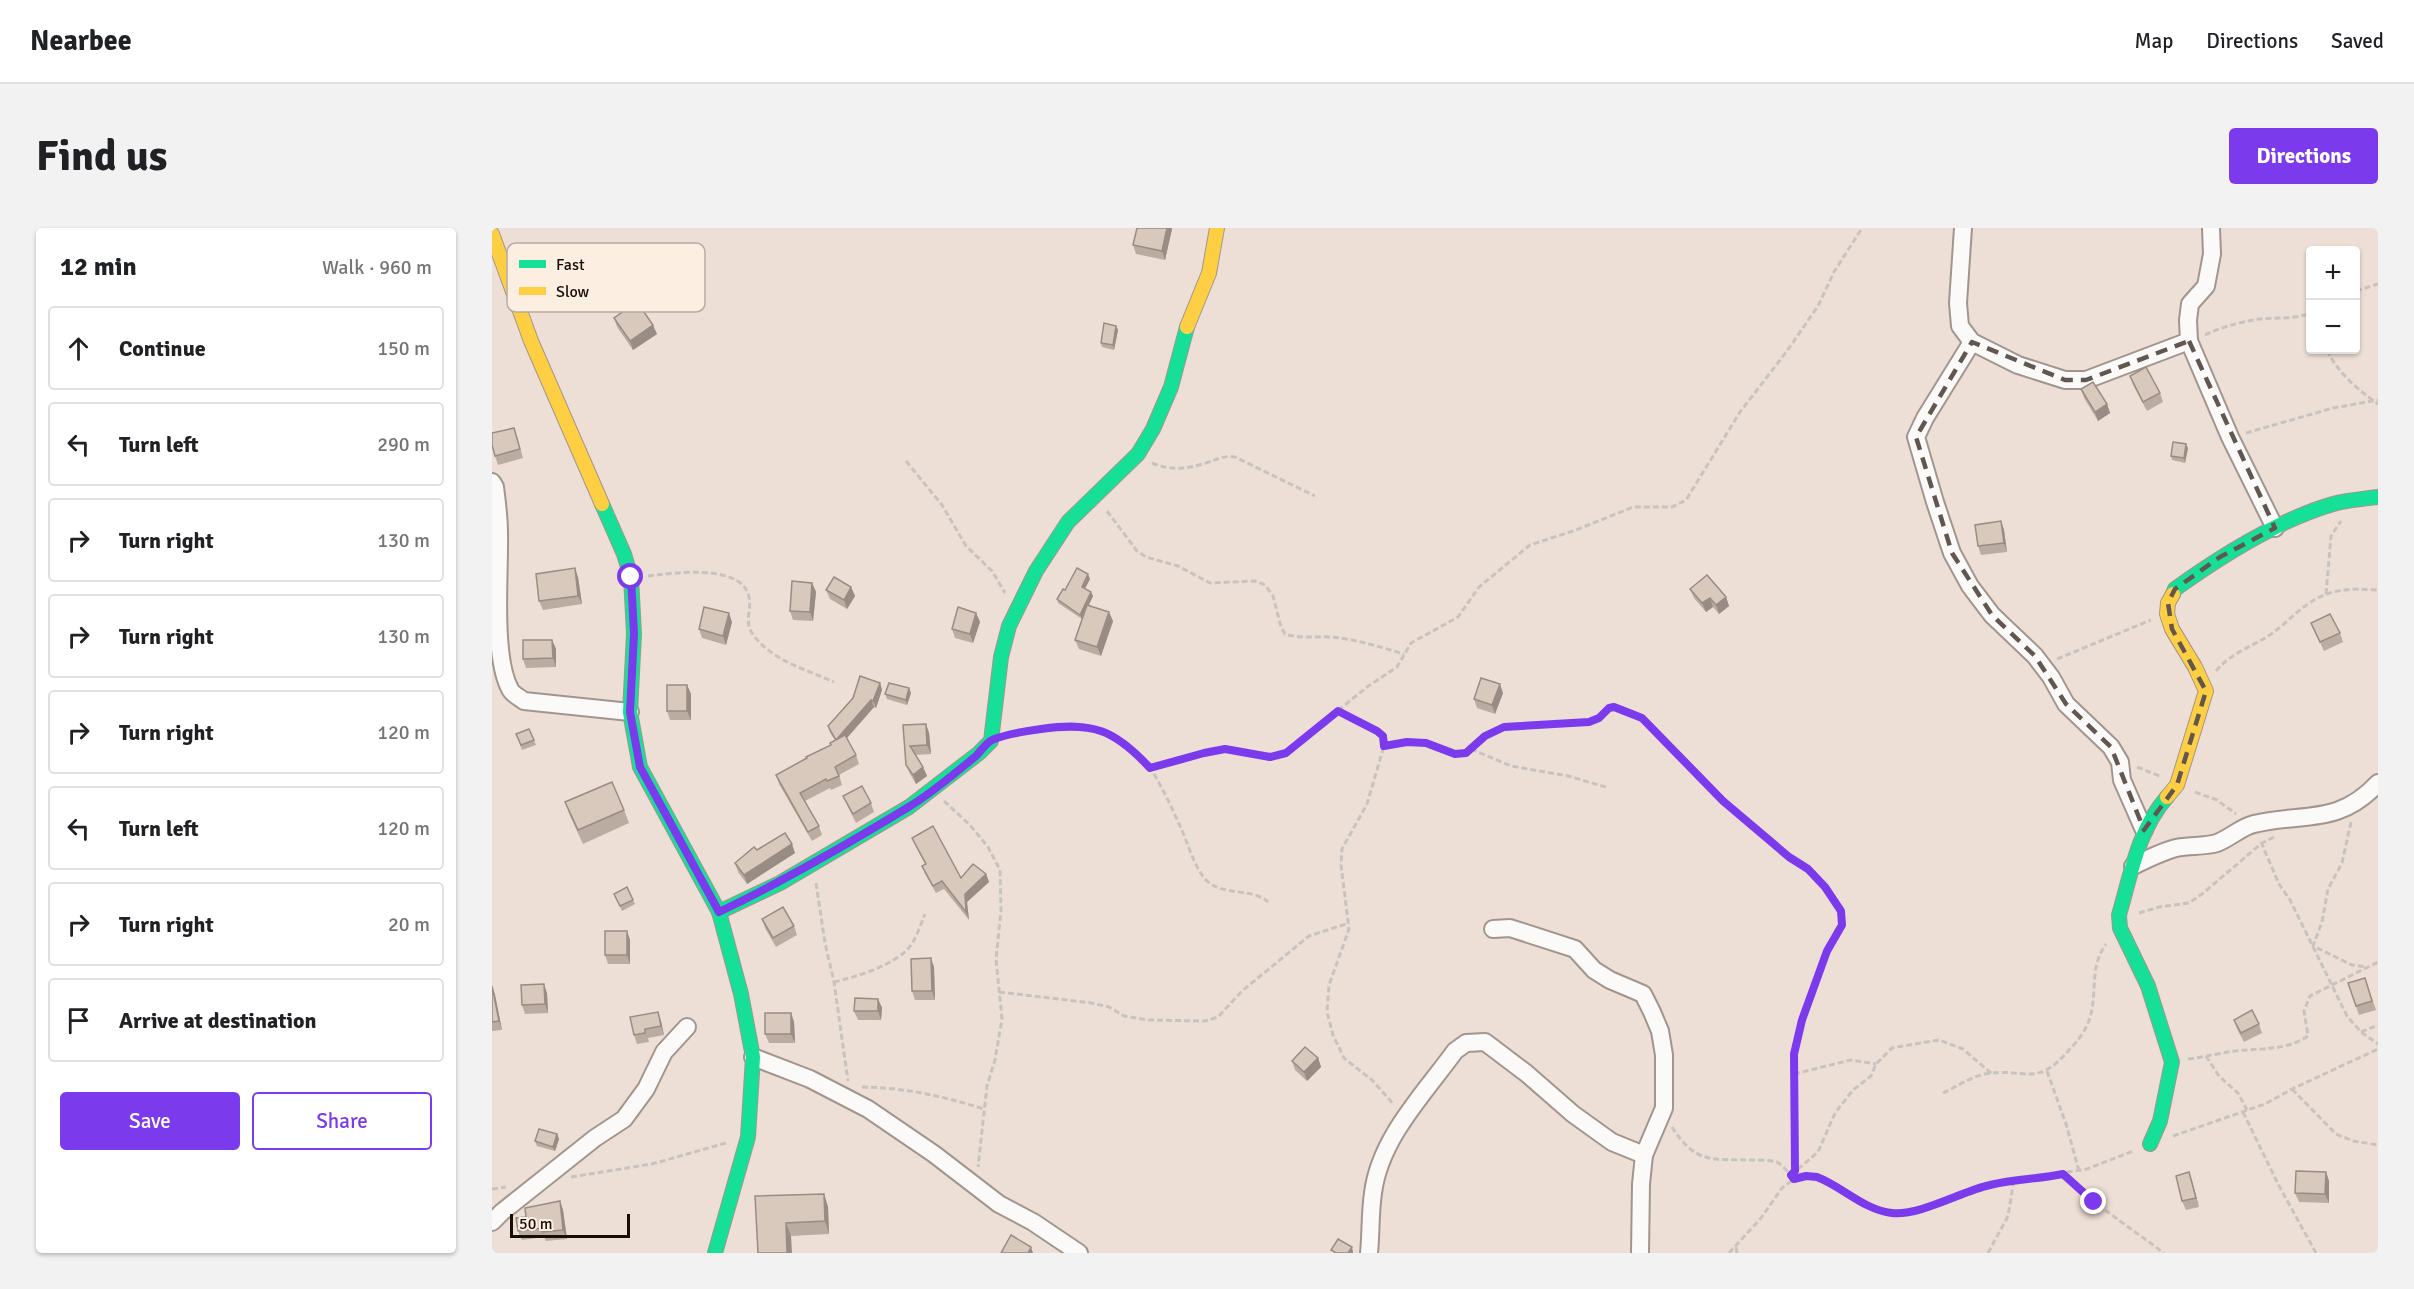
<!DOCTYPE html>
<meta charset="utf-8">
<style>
:root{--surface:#fff;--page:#f2f2f2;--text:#202124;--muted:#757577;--line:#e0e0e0;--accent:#7c3aed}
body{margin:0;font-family:Signika,sans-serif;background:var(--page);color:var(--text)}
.controls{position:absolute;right:18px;top:18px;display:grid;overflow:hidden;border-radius:6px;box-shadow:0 2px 4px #0004}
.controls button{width:54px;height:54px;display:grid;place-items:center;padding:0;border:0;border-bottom:2px solid var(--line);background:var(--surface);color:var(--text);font:30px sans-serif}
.scale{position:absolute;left:18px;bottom:15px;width:120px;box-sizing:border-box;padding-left:6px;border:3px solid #170e08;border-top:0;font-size:16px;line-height:21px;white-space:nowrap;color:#170e08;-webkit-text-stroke:4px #fdeee2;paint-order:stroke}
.stop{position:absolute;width:18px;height:18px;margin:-14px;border:4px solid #7c3aed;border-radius:50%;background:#fff}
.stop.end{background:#7c3aed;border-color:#fff;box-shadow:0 2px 6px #0008}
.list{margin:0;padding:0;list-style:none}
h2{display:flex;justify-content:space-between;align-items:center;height:78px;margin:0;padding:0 24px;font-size:26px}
h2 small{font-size:20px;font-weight:400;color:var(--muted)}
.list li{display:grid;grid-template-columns:39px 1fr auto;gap:18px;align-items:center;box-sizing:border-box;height:84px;margin:0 12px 12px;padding:0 12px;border:2px solid var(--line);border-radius:6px}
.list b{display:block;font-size:22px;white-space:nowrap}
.list em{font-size:20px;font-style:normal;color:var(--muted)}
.actions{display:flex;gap:12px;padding:18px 24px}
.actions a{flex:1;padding:14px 0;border:2px solid var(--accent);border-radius:6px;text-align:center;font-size:21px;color:var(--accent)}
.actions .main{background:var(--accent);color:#fff}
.icon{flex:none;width:33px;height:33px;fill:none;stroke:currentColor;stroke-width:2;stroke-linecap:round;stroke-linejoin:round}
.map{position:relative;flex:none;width:1886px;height:1025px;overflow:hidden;border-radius:6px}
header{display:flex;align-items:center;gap:36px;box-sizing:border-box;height:84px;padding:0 30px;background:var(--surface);border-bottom:2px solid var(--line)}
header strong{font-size:28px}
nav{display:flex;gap:33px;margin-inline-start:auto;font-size:21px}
.intro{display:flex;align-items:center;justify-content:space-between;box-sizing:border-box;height:144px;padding:0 36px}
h1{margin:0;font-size:42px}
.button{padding:15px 27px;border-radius:6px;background:var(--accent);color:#fff;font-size:21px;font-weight:700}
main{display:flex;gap:36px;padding:0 36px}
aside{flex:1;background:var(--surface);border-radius:6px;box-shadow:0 2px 4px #0004}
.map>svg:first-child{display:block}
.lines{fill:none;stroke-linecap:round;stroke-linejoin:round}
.street-casing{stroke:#a1968e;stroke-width:20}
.fast-casing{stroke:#a1968e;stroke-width:16}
.slow-casing{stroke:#a1968e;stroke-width:16}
.path{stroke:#c9c3c0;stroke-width:3;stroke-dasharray:6 3;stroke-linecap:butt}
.street{stroke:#fcfaf9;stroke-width:16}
.fast{stroke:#16e098;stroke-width:14}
.slow{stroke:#ffcf43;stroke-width:14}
.wall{fill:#bbaca2}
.shaded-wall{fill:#988c84}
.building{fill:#d9c8bc;stroke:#988c84;stroke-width:1.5}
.route{stroke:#7c3aed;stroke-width:8}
.marked{fill:none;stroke:#625750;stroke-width:4.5;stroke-dasharray:12 8;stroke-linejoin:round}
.key{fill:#fdeee2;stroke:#b8aba1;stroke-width:1.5}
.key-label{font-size:16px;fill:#170e08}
</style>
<header>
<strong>Nearbee</strong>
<nav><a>Map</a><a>Directions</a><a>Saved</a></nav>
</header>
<div class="intro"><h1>Find us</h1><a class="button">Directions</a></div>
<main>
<aside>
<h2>12 min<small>Walk · 960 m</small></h2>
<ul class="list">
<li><svg class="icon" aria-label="ahead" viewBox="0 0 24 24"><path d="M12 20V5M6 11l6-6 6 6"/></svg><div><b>Continue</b></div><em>150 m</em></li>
<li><svg class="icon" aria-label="left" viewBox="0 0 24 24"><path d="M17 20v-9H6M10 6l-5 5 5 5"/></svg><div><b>Turn left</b></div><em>290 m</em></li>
<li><svg class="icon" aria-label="right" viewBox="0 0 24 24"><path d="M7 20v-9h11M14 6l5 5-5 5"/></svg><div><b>Turn right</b></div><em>130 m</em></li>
<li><svg class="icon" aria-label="right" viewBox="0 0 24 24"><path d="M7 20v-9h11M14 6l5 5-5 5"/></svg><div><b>Turn right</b></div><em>130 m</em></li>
<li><svg class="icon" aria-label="right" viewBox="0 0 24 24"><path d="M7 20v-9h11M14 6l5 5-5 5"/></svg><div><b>Turn right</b></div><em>120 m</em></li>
<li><svg class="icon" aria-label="left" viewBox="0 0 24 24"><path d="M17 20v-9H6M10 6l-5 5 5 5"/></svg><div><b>Turn left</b></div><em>120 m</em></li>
<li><svg class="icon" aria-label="right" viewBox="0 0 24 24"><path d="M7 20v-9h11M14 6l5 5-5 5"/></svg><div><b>Turn right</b></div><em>20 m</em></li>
<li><svg class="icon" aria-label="arrive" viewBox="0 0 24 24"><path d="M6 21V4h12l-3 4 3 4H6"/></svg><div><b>Arrive at destination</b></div></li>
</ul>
<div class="actions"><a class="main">Save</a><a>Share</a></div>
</aside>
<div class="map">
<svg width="1886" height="1025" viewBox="0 0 1886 1025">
<rect width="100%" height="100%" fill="#eedfd6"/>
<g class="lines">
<!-- street casing -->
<g class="street-casing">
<g id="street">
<polyline points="1471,0 1466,75 1468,98 1480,114 1526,137 1573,152 1594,152 1697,113"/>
<polyline points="1719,0 1720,26 1714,58 1698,76 1696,92 1697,113 1738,209 1783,300"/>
<polyline points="1480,114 1433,190 1424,209 1443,274 1460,325 1478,358 1500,387 1543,428 1559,449 1574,476 1619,519 1628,534 1630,552 1652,602"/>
<path d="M0,254L3,259C5,274 7,289 7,305C8,344 0,428 18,461C20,466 27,469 32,473L138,484"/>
<path d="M1641,638C1655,631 1669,624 1684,620C1697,617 1712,619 1725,615C1738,610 1749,599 1762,596C1812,584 1846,598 1886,555"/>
<polyline points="1001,701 1018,700 1083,721 1102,742 1118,752 1151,766 1160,784 1168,803 1172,827 1172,880 1152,927 1149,956 1148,1025"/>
<polyline points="261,829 318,851 376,881 442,926 507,976 541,994 587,1025"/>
<polyline points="0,994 10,984 103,910 132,891 154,861 172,824 195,799"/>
<path d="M877,1025C879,1005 878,985 881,965C888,910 932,866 963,823L974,815L993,814L1034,845L1081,886L1120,914L1152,927"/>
</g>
</g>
<!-- fast casing -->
<g class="fast-casing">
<g id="fast">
<polyline points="110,276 132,326 139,349 142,406 138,484 148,539 227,684 249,766 261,829 256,909 223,1025"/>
<path d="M1681,366L1683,361C1729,328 1786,292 1841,276C1855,272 1871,271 1886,269"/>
<polyline points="227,684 288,655 417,579 487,525 499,513 509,429 517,398 544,343 576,294 646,226 661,201 679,159 695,99"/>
<path d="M1658,916L1668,893L1680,834L1656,758L1628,700L1627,687C1639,646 1646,602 1675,569"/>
</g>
</g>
<!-- slow casing -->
<g class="slow-casing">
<g id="slow">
<polyline points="0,6 39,113 110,276"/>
<polyline points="695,99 717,45 725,0"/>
<polyline points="1675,569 1685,557 1714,463 1703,439 1680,401 1675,386 1676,375 1681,366"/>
</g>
</g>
<!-- path -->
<g class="path">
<polyline points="1864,63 1886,56"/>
<path d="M1713,107C1729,99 1749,94 1767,91C1785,89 1802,92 1818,85"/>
<path d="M1835,122C1846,145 1865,161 1886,176"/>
<polyline points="1754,205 1841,180 1886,172"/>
<polyline points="414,233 450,277 474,318 500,343 513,365"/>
<path d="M660,235C679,243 695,241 714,235C724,232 732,227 743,229L823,268"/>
<path d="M615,283L645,323L654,329L686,338L718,355L763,353L773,357L781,368L789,399L793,406C808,411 823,408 839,409C864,411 888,419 912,426"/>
<path d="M156,348C181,345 250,335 257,369C260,381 252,393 260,405C278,432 313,441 342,454"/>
<polyline points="1834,366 1839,308 1849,293"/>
<polyline points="1565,431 1659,392"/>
<path d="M1724,443C1739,424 1763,418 1782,404C1799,391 1814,373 1835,366C1851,360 1869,361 1886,362"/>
<polyline points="846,483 885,503 891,508 892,518 875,576 850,621 849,637 857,701 837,757 835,784 841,807 852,830 880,852 902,877"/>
<path d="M518,508C569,494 625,490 659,541C669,557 680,580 688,598C696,615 701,636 713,651C729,669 760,659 776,674"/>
<polyline points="892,518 915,514 934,515 963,526 974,525 993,508 1012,499 1028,496 1097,494 1107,490 1117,480 1131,481 1150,490 1231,573 1297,629 1316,641 1333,659 1349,683 1350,697 1335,723 1309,792 1302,826 1303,943"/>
<polyline points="979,521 1019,538 1076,548 1117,560"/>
<polyline points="1645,539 1670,549"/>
<polyline points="658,540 733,521 778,529 794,525 875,459 905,439 919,415 966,389 987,359 1038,317 1084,302 1141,279 1180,279 1194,272 1248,184 1295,123 1326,78 1342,44 1370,0"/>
<polyline points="1703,564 1725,572 1744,586"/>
<polyline points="452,573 478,597 496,619 508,642 509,683 504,731 510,791 503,832 495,858 486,939"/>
<polyline points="1859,594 1850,635 1836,661 1830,694 1821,718 1860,737 1874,739"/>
<polyline points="1769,614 1787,656 1798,672 1855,788 1869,804 1886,816"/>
<polyline points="324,655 333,715 342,754 356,853"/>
<polyline points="1647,685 1667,679 1697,675 1710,666 1770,615 1782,609"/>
<path d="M342,754C364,749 406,736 419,717C425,708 429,696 433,686"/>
<polyline points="507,764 600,775 617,779 632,788 656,792 713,793 726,789 750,763 817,708 857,695"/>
<polyline points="1869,804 1886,797"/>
<polyline points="1714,828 1727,848 1746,865 1755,882"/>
<path d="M1696,831C1712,829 1728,825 1743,823C1769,820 1794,823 1816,808L1812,783L1818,768L1886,734"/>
<polyline points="1555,843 1574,896 1587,943"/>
<polyline points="1302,846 1359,832 1384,836"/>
<path d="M370,859C415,860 450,868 492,881"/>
<polyline points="1800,861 1844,906 1861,913 1886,917"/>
<path d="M1451,865C1464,859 1478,849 1493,846C1534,839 1544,861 1577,822C1584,815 1592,805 1596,795C1607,768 1596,740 1614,716"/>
<polyline points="1751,884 1786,956 1824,1025"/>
<path d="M1180,899C1204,937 1221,931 1261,932C1268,932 1278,932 1285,934C1290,937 1295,943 1299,947"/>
<polyline points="1681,908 1773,876 1800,861 1886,821"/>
<polyline points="1299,947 1326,924 1343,885 1361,862 1379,848 1384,836 1400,820 1447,812 1471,821 1500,846"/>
<polyline points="1572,947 1602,974 1672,1025"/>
<polyline points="79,949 160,936 234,915"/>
<polyline points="0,961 14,959"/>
<polyline points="1244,1019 1245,1025"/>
<polyline points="1237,1025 1269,990 1290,960 1302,951 1314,948 1325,949 1386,982 1402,986 1449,976 1467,966 1497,957 1595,941 1641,923"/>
<polyline points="1496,1025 1516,988 1522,952"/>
</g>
<!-- street -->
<use href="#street" class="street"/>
<!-- fast -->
<use href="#fast" class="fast"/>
<!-- slow -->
<use href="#slow" class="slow"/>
</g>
<!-- wall -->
<g class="wall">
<polygon points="680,1 673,32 644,26 641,17"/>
<polygon points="122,90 165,106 141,122 125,99"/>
<polygon points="624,98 626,102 622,122 610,119 609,115"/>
<polygon points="1638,148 1668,165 1671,174 1655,183 1641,157"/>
<polygon points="1589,161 1615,176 1618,185 1606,193 1592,170"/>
<polygon points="25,209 31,230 6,237 3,228"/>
<polygon points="1696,220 1693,235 1680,232 1679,228"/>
<polygon points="1509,293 1512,302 1515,324 1489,327 1486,318"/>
<polygon points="86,349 90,376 51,382 47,373"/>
<polygon points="598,351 593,361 601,368 597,377 621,393 609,428 587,421 583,412 592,387 590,391 566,375 565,371 573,362"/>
<polygon points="320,355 324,364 321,393 301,392 298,383"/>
<polygon points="359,359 363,368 355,381 338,371 334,362"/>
<polygon points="1198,361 1234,369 1237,378 1227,386 1221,379 1214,384 1202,370"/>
<polygon points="484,385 488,394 481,415 463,410 460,401"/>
<polygon points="240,394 234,417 210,410 207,401"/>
<polygon points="1819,395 1848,405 1851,414 1832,423"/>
<polygon points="60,412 64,421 64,439 34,440 31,431"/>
<polygon points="388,455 390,462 384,480 382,479 355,510 364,527 367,536 347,547 350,557 339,562 338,560 313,573 327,598 330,607 320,613 287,556 284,547 339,517 343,512 338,505 336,498"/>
<polygon points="195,457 199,466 199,492 178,492 175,483"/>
<polygon points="417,460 419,465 415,477 395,471 393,466"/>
<polygon points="1011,465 1003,486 985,480 982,471"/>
<polygon points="434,496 437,505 439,526 423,527 431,539 435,548 424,556 418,546 414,537 411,497"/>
<polygon points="37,501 44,517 30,522 24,506"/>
<polygon points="351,568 379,575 382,584 364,595 355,577"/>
<polygon points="73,574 132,582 137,595 91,616 78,588"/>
<polygon points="420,610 469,650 494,646 497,654 475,674 477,692 452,661 444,665 433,646 430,638 433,636 423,617"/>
<polygon points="265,622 303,625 255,656 246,644 243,635"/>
<polygon points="122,666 141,672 143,676 130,683"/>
<polygon points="270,691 302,698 305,707 284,719 273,700"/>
<polygon points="135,703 138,712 138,736 116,736 113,727"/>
<polygon points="442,739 443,772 423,772 420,763"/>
<polygon points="1873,750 1884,782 1867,787 1856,755"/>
<polygon points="0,758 3,767 10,802 0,803"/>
<polygon points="55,765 56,785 33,786 30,777"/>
<polygon points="386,771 390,780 389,792 366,792 362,783"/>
<polygon points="299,785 302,794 303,815 277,815 273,806"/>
<polygon points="1742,792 1767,796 1770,805 1752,814 1745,801"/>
<polygon points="169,793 172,807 156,810 157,814 145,816 142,807"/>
<polygon points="826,830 829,839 815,853 803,842 800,833"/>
<polygon points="65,906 67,911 63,923 45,918 43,913"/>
<polygon points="1697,944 1707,979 1694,982 1690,973"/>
<polygon points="1834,944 1837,953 1837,975 1807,974 1803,965"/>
<polygon points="332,966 336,979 337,1006 299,1008 263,968"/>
<polygon points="68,973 71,982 75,1011 54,1013 52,1009 30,1012 26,1003 34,989"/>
</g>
<!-- shaded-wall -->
<g class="shaded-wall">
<polygon points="675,0 680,0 680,1 673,32 670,23"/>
<polygon points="161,97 165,106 141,122 138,113"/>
<polygon points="624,98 626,102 622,122 621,117"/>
<polygon points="1615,176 1618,185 1606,193 1603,184"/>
<polygon points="1694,216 1696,220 1693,235 1692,230"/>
<polygon points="1509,293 1512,302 1515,324 1512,315"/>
<polygon points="83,340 86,349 90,376 86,368"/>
<polygon points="596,346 598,351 591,364 590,359"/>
<polygon points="320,355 324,364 321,393 318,384"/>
<polygon points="359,359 363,368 355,381 352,372"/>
<polygon points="599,364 601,368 590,391 588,387"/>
<polygon points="1234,369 1237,378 1227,386 1224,377"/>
<polygon points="1218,370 1221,379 1214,384 1210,375"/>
<polygon points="617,384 621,393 609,428 605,419"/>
<polygon points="237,385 240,394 234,417 231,408"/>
<polygon points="484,385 488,394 481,415 478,406"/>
<polygon points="60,412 64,421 64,439 61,430"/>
<polygon points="388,455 390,462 384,480 381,473"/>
<polygon points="1008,456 1011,465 1003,486 1000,477"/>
<polygon points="195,457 199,466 199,492 195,483"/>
<polygon points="417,460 419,465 415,477 414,472"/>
<polygon points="379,472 382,479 347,519 344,512"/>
<polygon points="434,496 437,505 439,526 435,517"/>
<polygon points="431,539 435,548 424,556 421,547"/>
<polygon points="300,616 303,625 255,656 252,647"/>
<polygon points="494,646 497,654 475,674 477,692 474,684 473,666"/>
<polygon points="135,703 138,712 138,736 135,727"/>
<polygon points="439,730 442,739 443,772 440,763"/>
<polygon points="52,756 55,765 56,785 53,776"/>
<polygon points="0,758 3,767 10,802 7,793"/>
<polygon points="386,771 390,780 389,792 386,783"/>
<polygon points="166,784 169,793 172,807 169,798"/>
<polygon points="299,785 302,794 303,815 299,806"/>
<polygon points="826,830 829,839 815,853 812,844"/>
<polygon points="65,906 67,911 63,923 61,919"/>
<polygon points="1697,944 1700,953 1707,979 1704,970"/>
<polygon points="1834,944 1837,953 1837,975 1833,966"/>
<polygon points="332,966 336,979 337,1006 333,993"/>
<polygon points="68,973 71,982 75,1011 71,1002"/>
<polygon points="294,995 299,1008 300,1025 295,1025"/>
<polygon points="539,1019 541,1025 536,1025"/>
<polygon points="860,1019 861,1024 861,1025 856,1025"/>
</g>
<!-- building -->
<g class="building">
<polygon points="645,0 675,0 670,23 641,17"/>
<polygon points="145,74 161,97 138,113 122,90"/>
<polygon points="612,95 624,98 621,117 609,115"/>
<polygon points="1654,139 1668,165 1651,174 1638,148"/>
<polygon points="1601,154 1615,176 1603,184 1589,161"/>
<polygon points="22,200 28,221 3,228 0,217 0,205"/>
<polygon points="1681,214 1694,216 1692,230 1679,228"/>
<polygon points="1509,293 1512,315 1486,318 1483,297"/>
<polygon points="83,340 86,368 47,373 44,346"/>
<polygon points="585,340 596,346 590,359 599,364 588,387 565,371 571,361 573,362"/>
<polygon points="1215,347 1234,369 1224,377 1218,370 1210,375 1198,361"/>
<polygon points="342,349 359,359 352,372 334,362"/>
<polygon points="300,353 320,355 318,384 298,383"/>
<polygon points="595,377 617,384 605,419 583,412"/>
<polygon points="212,379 237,385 231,408 207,401"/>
<polygon points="466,379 484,385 478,406 460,401"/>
<polygon points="1838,386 1848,405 1828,414 1819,395"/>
<polygon points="31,412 60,412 61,430 31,431"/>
<polygon points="368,448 388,455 381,473 379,472 344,512 336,498 361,470"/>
<polygon points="989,450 1008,456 1000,477 982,471"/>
<polygon points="397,455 417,460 414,472 393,466"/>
<rect x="175" y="457" width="20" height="26"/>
<polygon points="434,496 435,517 418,518 431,539 421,547 414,537 411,497"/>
<polygon points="37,501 42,512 29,517 24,506"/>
<polygon points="353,507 364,527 343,539 347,548 335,553 334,551 308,565 327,598 316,604 284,547 315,530 314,529 339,517 338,515"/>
<polygon points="120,554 132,582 86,602 73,574"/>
<polygon points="370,558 379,575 361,586 351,568"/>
<polygon points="441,598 469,650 481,636 494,646 473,666 474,684 450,653 441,658 430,638 434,636 420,610"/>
<polygon points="293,605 300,616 252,647 243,635 262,619 265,622"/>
<polygon points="135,659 141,672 128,678 122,666"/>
<polygon points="291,679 302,698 281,710 270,691"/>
<rect x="113" y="703" width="22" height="24"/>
<polygon points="439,730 440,763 420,763 419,731"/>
<polygon points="1873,750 1880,773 1864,778 1856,755"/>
<polygon points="52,756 53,776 30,777 29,757"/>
<polygon points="0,758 7,793 0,794"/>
<polygon points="363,770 386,771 386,783 362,783"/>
<polygon points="1760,782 1767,796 1749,805 1742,792"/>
<polygon points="166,784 169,798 153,801 153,805 142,807 138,789"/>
<rect x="273" y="785" width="26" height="21"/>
<polygon points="813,819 826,830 812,844 800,833"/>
<polygon points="47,901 65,906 61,919 43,913"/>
<polygon points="1804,943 1834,944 1833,966 1803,965"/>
<polygon points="1697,944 1704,970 1690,973 1684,948"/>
<polygon points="332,966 333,993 294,995 295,1025 266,1025 263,968"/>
<polygon points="68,973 71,1002 50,1004 50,1000 26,1003 24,990 34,989 33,980"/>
<polygon points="519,1007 539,1019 536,1025 509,1025"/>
<polygon points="846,1011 860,1019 856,1025 844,1025 839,1022"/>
</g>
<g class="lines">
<!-- route -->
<path class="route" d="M139,349L142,406L138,484L148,539L227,684C292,653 354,617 415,580C439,566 462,546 484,528C489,523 494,515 500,512C514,506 534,503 549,501C601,494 622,501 658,540L712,525L733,521L778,529L794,525L846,483L885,503L891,508L892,518L915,514L934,515L963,526L974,525L993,508L1012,499L1097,494L1107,490L1117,480L1122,479L1150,490L1231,573L1297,629L1316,641L1333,659L1349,683L1350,697L1335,723L1310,792L1302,826L1303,943L1299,947L1302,951L1314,948L1325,949C1351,959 1372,982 1400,985C1428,988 1470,963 1498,957C1522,951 1547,951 1571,946L1602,974"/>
</g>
<!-- marked area -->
<path class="marked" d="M1697,113L1783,300L1728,329L1683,361L1676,375L1680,401L1714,463L1685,557L1652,602L1619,519L1574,476L1543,428L1500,387L1460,325L1424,209L1480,114L1573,152H1594Z"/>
<!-- legend -->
<rect x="15" y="15" width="198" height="69" rx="9" class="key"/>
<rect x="27" y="32" width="27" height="8" fill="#16e098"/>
<rect x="27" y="59" width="27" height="8" fill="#ffcf43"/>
<g class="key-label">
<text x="64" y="42">Fast</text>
<text x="64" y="69">Slow</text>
</g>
</svg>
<div class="controls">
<button>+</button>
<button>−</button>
</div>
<div class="scale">50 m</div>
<div class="stop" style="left:139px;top:349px"></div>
<div class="stop end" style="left:1602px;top:974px"></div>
</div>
</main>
